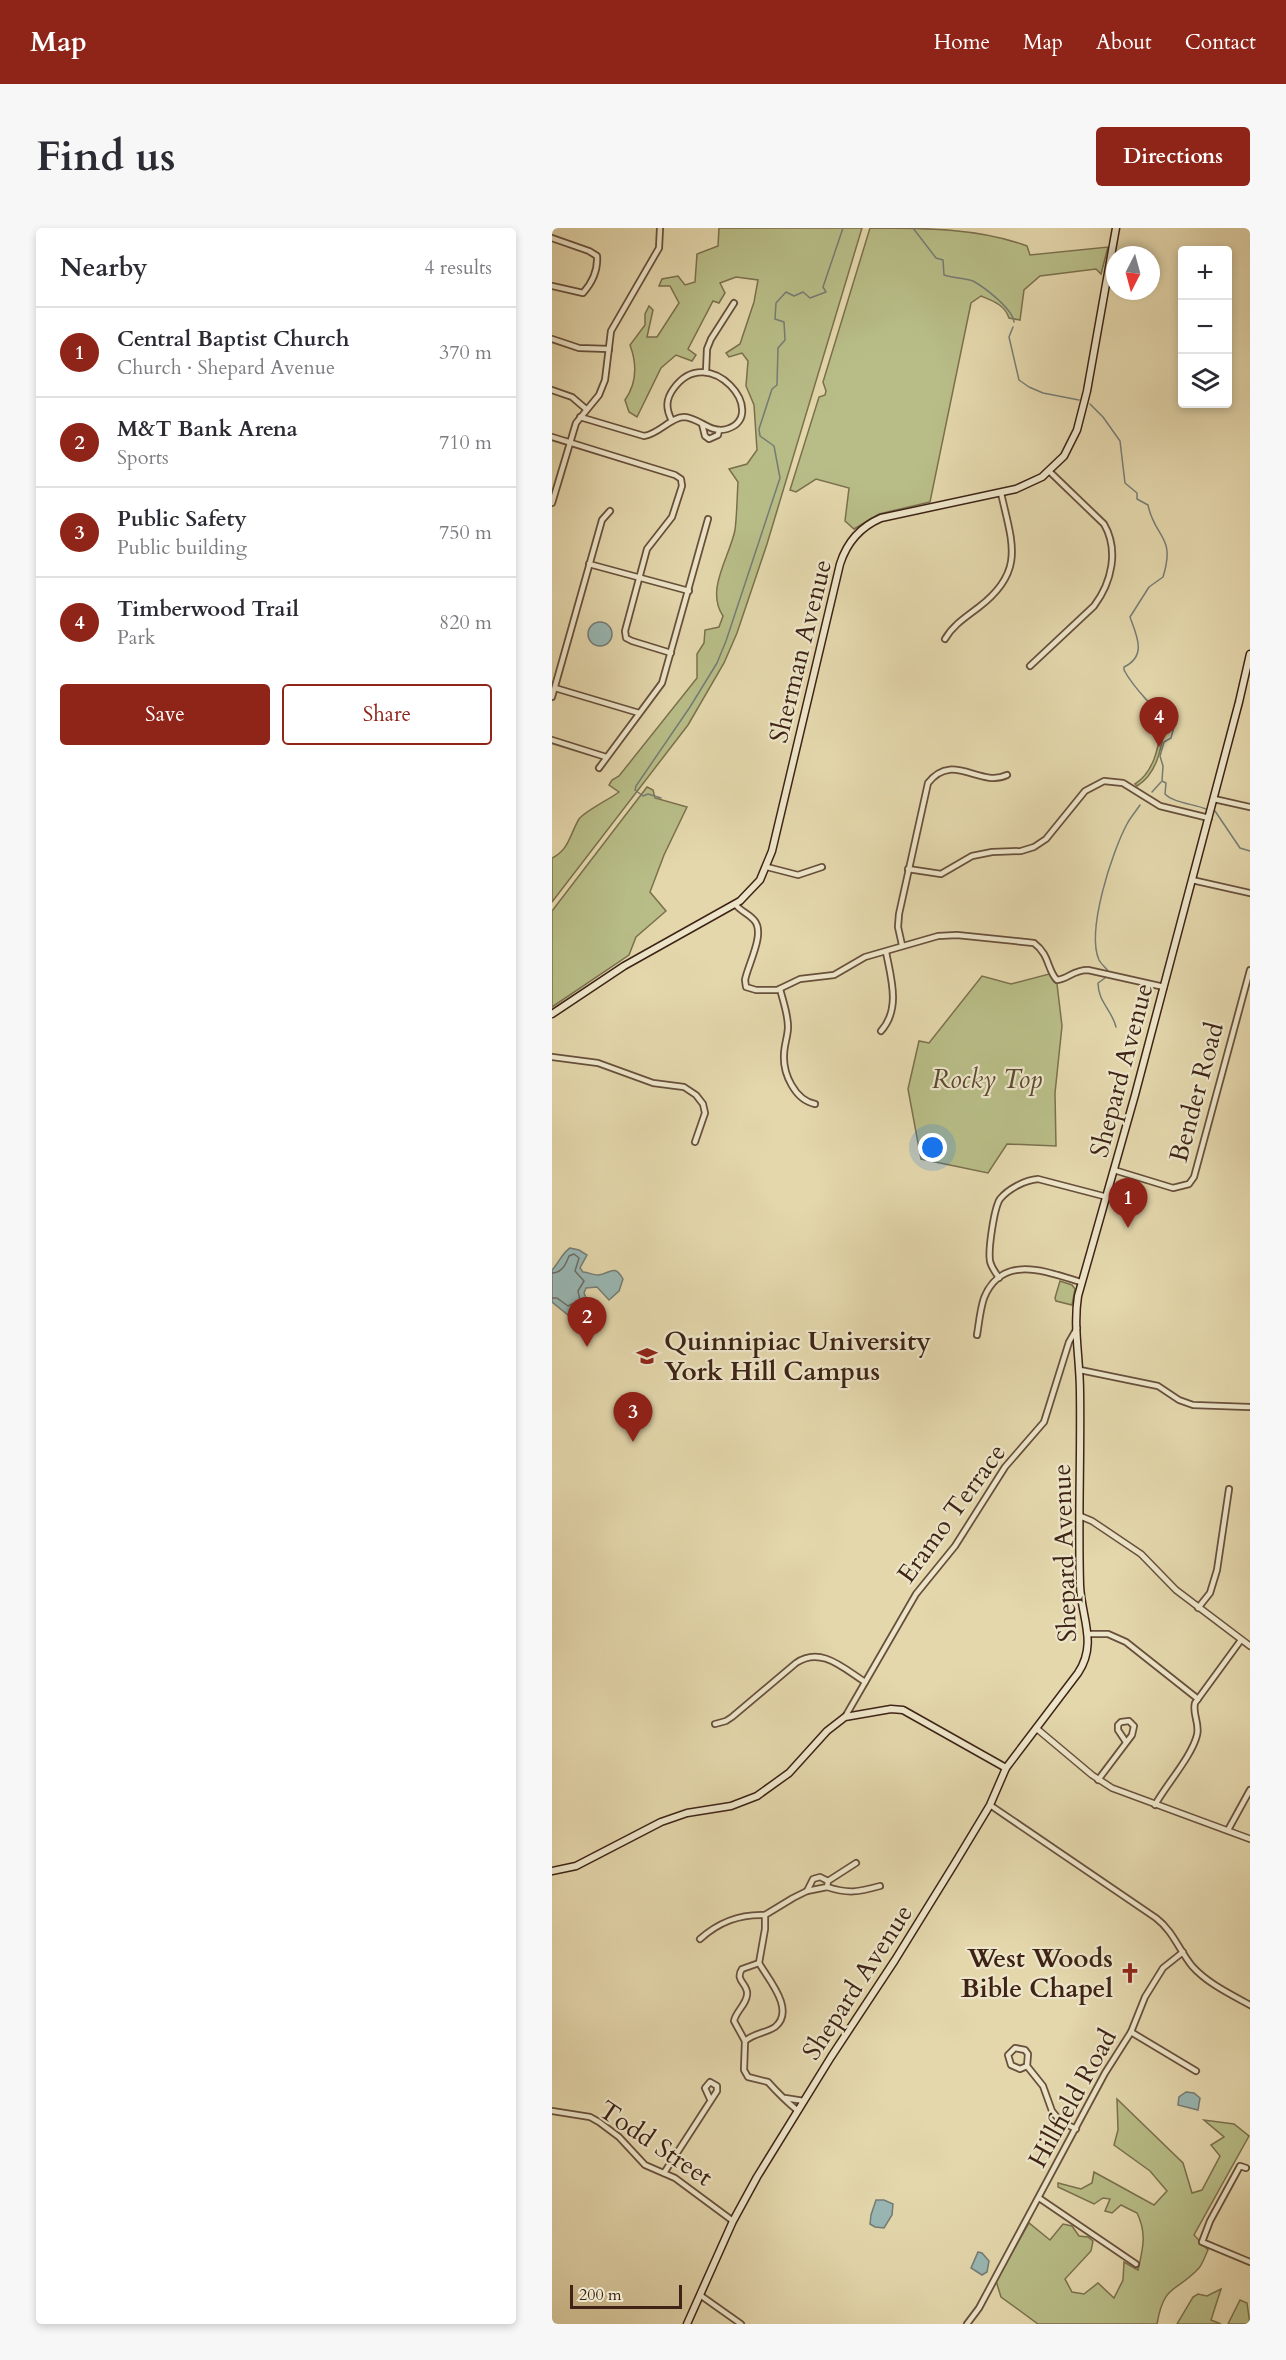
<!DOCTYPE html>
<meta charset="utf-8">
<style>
:root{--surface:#fff;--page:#f7f7f7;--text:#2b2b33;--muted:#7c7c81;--line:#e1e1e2;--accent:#8f2418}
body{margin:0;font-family:Cardo,serif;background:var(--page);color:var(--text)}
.controls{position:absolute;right:18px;top:18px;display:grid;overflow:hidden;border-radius:6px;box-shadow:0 3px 9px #0003}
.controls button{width:54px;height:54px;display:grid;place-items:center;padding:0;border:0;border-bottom:2px solid var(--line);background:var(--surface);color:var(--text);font:30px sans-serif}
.compass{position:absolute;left:554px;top:18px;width:54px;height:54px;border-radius:50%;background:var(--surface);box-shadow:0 3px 9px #0003;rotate:186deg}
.scale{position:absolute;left:18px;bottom:15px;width:112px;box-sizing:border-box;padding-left:6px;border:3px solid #3e2316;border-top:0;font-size:16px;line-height:21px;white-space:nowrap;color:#3e2316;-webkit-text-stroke:4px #ede5c9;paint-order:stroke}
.you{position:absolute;left:381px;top:920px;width:21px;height:21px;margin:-15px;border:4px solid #fff;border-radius:50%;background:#1a73e8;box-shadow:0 0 0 9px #1a73e833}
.badge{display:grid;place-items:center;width:39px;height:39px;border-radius:50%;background:var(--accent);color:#fff;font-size:20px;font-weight:700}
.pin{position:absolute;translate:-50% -50px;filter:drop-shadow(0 2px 3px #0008)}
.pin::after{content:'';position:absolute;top:32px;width:21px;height:18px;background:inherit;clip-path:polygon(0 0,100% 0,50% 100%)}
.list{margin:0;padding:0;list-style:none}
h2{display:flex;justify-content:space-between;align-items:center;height:78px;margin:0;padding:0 24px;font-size:26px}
h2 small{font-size:20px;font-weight:400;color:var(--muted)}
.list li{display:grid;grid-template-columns:39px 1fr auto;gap:18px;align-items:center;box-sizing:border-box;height:90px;padding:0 24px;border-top:2px solid var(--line)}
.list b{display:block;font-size:22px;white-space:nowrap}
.list p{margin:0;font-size:20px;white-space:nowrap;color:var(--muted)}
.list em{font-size:20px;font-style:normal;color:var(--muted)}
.actions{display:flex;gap:12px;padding:18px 24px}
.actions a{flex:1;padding:14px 0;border:2px solid var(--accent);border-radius:6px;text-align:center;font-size:21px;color:var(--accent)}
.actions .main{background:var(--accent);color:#fff}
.icon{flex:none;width:33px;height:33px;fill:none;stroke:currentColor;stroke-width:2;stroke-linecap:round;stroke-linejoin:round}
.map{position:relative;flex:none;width:698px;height:2096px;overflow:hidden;border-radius:6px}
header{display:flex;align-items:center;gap:36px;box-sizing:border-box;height:84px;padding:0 30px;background:var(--accent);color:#fff}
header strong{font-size:28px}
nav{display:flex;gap:33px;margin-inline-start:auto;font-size:21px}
.intro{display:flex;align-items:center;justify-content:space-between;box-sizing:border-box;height:144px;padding:0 36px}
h1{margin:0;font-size:42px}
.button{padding:15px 27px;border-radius:6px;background:var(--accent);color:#fff;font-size:21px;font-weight:700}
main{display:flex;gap:36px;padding:0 36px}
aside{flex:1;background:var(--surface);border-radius:6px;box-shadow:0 3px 9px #0003}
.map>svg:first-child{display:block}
.green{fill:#b8bd87;stroke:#7b704e;stroke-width:1.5}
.water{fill:#99b7b4;stroke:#757c75;stroke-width:1.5}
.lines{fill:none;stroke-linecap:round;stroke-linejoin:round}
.shore{stroke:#6c6d65;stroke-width:1.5}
.stream{stroke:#757c75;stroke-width:1.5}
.minor-casing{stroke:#68503c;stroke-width:8}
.tertiary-casing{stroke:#68503c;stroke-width:8}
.secondary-casing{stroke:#3e2316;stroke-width:9}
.minor{stroke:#ede5c9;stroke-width:4.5}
.tertiary{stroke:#ede5c9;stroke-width:5}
.secondary{stroke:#ede5c9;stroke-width:6}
.labels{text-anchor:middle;stroke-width:4.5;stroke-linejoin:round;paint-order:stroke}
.street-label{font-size:26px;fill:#3e2316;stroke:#ede5c9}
.park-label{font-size:26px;font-style:italic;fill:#5c4a32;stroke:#ede5c9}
.poi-label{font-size:26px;font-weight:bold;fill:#3e2316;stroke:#ede5c9;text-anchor:start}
</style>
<header>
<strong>Map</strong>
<nav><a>Home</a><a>Map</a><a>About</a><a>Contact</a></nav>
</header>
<div class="intro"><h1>Find us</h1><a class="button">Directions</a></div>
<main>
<aside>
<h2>Nearby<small>4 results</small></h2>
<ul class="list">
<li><span class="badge">1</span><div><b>Central Baptist Church</b><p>Church · Shepard Avenue</p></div><em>370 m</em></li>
<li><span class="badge">2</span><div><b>M&amp;T Bank Arena</b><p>Sports</p></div><em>710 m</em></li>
<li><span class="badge">3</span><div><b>Public Safety</b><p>Public building</p></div><em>750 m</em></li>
<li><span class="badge">4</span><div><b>Timberwood Trail</b><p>Park</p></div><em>820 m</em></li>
</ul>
<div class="actions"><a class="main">Save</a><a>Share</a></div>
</aside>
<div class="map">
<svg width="698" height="2096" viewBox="0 0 698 2096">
<rect width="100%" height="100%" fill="#e4d7ac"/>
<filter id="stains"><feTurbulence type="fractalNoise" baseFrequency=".00333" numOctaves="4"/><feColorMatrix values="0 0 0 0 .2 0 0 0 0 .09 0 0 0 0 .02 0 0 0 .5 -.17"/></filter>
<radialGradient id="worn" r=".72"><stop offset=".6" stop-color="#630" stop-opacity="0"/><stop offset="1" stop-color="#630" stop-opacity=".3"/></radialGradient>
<!-- green -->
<g class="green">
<path d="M167,0H310L215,316L185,405L172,435L136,497L0,674V630C17,622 18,606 27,591C33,583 58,571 67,564L57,557L60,552L67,548L145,450V426L152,415L153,402L167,399L171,388C153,362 178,328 183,302C185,286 185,270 186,254L177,241L195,236L205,222L202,177L194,158L196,133L190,125L177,129L174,125L188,116L202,74L206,52L184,49L168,55L173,65L167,75L161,73L136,121L144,127L140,133L124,127L109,140L85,189L77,184L73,172C85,155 85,136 78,117L93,97V86L97,78L101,82L95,109H105L127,75L118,58H107L110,51L126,48L133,57L143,54L145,26L166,18Z"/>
<path d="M318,0C370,0 427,0 475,18L478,27L556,19L549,46L544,41L488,48L472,62L468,92L457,90C453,77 441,73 429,68L419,75L378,274L327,286L302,301L293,293L297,260L264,251L244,264L238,262L267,169L273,167L274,163L271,154Z"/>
<path d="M612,488H615C610,513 608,544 585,558L583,556C605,542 607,512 612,488Z"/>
<polygon points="95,559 101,562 103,570 135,579 112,627 98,664 114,683 84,709 77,727 0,779 0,683"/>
<polygon points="497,746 502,754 505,756 510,798 503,865 504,918 455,916 436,945 369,931 356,861 367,813 377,815 430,748 459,756"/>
<polygon points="508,1053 520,1057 523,1061 520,1077 504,1073 503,1070"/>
<path d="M565,1871L631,1935L640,1965L650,1962L668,1928L659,1917L672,1909L652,1892L682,1896L697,1908L642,2007L656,2022C653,2028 651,2035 647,2040C624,2065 612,2055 605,2096H486L449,2069L444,2053L477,1995L498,2012L511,1996L520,1998L527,2008L536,2009L541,2013L539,2023L513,2051L520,2064L532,2066L546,2055L562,2070L571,2052L572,2034L586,2042C591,2021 595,2005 585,1985L569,1977L560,1985L553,1983L558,1971L551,1970L542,1976L506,1959V1955L529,1961L540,1955L542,1944L602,1977L615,1963L598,1943L562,1917L566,1902Z"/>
<polygon points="669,2061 659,2092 669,2096 625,2096 641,2069 646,2066 655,2068"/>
<polygon points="688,2072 695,2075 698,2096 676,2096"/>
</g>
<!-- water -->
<g class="water">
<circle cx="48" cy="406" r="12"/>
<path d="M18,1020L27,1022L35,1027L28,1040L31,1044C35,1044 41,1047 46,1047C58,1046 62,1035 71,1051L67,1063L57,1072L45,1059L34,1060L32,1065L37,1076L36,1084L27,1080L16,1087L0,1074V1042C7,1035 10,1025 18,1020Z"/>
<polygon points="634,1864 642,1865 648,1870 646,1882 626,1877 627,1869"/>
<polygon points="324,1972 332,1972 341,1976 340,1987 332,2000 323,1999 318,1996 319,1987"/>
<polygon points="426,2024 430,2025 437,2033 435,2044 430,2047 419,2040"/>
</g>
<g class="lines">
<!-- shore -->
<path class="shore" d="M0,1045C10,1045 14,1036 17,1028L22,1026L27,1030L23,1043L32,1053L26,1063L28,1072L16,1078L5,1070H0"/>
<!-- stream -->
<g class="stream">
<path d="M361,0L384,30L391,32L392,47C401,50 413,50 421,53C432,59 461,81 462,94"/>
<polyline points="461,99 457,109 467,152 477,159 491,165 527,172"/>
<path d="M538,176L551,189L568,213L573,255L585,265V271L596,277C603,311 624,307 611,349L597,359L578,389C585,408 595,428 572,439V442C580,457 606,487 619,493L622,499L619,510L612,514L608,528L611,538L610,553L614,555L613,566C622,575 642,576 654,581"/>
<polyline points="600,564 609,554"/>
<polyline points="109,570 96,566 91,568 83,562 84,558 138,479 165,435 174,413 228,250 222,218 208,208 207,201 220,161 225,157 226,120 233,112 232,94 223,91 224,75 234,64 242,68 251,64 258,70 274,64 271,59 291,0"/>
<polyline points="663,583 688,620 698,623"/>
<path d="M556,743C553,739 549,736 547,732C534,703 560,624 575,596C578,590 584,583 588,577"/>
<path d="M553,750L546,755C546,774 560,782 564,799"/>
</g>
<!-- minor casing -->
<g class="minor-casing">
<g id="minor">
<path d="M0,10L37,23L45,28C46,42 40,55 31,65L0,58"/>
<polyline points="0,111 27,120 57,121"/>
<polyline points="154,144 155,121 159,111 182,75"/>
<polyline points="0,162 20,169 34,181"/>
<path d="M28,189L92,208C107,206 119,189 132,189C148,190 158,206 175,201C219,187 157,112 122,160C113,172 114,181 120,193"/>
<polyline points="150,196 153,208 157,211 166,207 167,202"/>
<polyline points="0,209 123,247 129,251 130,258 120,289 95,321 73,403 74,410 80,413 119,425"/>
<polyline points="0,275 24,195 47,167 53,152 59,103 107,20 108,0"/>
<polyline points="37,336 137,363"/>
<path d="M393,411C401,397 414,389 427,379C474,343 460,315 449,265"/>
<path d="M478,438L542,378C560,354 567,322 552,296L497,243"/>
<polyline points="3,460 87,485"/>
<polyline points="0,469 50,292 58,283"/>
<polyline points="0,512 54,529"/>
<polyline points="47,540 110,455 156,291"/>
<polyline points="662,571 698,579"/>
<polyline points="215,639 246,647 270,639"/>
<polyline points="356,641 389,646 420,628 440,624 469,623 482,619 494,611 533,563 552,553 571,555 608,578 657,590"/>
<polyline points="640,652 698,665"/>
<path d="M183,676C188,683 196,685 202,692C214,705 196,736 193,752L194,759L204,762H225L248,751L282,747L313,729L386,708L405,707L482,715C498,727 495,742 505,752C516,751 521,742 536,742L612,759"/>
<path d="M350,717L346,699L347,686L376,555C401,523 427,560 455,547"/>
<path d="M228,761C231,773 236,786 236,799C236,808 232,817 232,827C231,846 243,872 263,876"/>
<path d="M329,803C349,781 339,750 334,724"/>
<polyline points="0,829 46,835 101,855 132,859 144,867 151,876 153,885 143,914"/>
<polyline points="562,942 621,960 637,956 642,949 698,742"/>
<path d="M447,1050C444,1045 439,1039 438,1033C436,1022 442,980 448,971C456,961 473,952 486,951L555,969"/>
<path d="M425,1107C427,1095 428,1082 432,1070C450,1025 495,1044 529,1054"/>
<polyline points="528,1142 606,1158 627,1172 641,1177 697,1179"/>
<polyline points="646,1380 658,1365 665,1342 677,1261"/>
<polyline points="536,1406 556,1406 574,1414 646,1471"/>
<polyline points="293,1489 364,1366 403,1318 453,1239 492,1194 517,1114 525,1100"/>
<path d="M163,1496L174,1493L180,1489L244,1435C269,1418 291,1440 313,1454"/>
<polyline points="546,1552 580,1507 582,1498 577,1493 569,1494 566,1497 566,1502 574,1514"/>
<path d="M438,1577L604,1690C621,1703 627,1722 640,1738C655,1755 678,1766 698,1777"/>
<path d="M603,1577C614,1557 640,1528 645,1507C648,1495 640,1486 643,1475L689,1412"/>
<polyline points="676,1602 698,1562"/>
<path d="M275,1659C297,1666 306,1664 328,1658"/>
<polyline points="255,1663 261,1651 268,1649 276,1653"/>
<path d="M148,1711C167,1694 187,1686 213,1687"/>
<polyline points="579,1804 644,1843"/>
<path d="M193,1813L182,1793C184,1783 194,1777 195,1767C197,1756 182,1753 190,1741L207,1735"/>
<polyline points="475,1838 468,1841 459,1837 456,1827 463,1820 473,1822 476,1826 475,1838 491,1858 500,1883 508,1893 524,1901"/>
<polyline points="233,1870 252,1873"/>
<polyline points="0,1883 38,1889 47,1894 67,1909 93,1937 123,1950 181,1993"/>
<path d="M246,1883C235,1874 225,1864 216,1854L196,1849L192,1842L193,1813C202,1805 214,1805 223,1799C244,1782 216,1751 207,1735L213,1701V1687L241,1670L255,1663L275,1659L276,1653L304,1635"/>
<polyline points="694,1940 688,1938 658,1993 650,2014 698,2034"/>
<polyline points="112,1945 165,1863 165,1858 158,1854 153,1860 158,1871"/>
<polyline points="487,1970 584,2036"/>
<polyline points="148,2067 189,2096"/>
<polyline points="415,2096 427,2080 553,1845 579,1804 593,1769 611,1740 631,1724"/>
</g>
</g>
<!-- tertiary casing -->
<g class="tertiary-casing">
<g id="tertiary">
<polyline points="528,1288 540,1293 589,1326 624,1362 698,1418"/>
<polyline points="484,1500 540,1547 560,1560 698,1611"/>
</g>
</g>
<!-- secondary casing -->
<g class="secondary-casing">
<g id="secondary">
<path d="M0,786L72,738L188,673L208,652L220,623L288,336C295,314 308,299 329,290L464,261L490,249L512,228L525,202L535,163L564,0"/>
<polyline points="0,1643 24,1638 109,1594 135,1585 179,1578 205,1568 237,1545 275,1503 293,1489 339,1481 351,1482 454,1540"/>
<path d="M135,2096L181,1993L205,1949L279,1829L343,1732L403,1635L438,1577L454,1540L526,1445C546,1415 529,1389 528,1357C526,1292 529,1228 528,1164C528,1132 521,1099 526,1068L583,867L687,474L698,426"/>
</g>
</g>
<!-- minor -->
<use href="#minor" class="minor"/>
<!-- tertiary -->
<use href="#tertiary" class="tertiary"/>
<!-- secondary -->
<use href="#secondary" class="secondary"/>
</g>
<!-- icons -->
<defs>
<g id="university-bare" transform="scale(1.62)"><path d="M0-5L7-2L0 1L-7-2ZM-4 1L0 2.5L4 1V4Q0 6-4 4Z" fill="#8f2418" stroke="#ede5c9" stroke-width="2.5" paint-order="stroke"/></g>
<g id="church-bare" transform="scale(1.62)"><path d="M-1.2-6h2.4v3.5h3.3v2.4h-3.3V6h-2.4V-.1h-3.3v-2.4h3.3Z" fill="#8f2418" stroke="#ede5c9" stroke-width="2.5" paint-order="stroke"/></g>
</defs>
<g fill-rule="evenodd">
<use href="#university-bare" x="95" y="1128"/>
<use href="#church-bare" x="578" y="1745"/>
</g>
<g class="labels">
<!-- street labels -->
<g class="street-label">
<text transform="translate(248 423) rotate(-76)" y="9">Sherman Avenue</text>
<text transform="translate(569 842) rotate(-75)" y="9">Shepard Avenue</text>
<text transform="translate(644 864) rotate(-75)" y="9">Bender Road</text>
<text transform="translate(399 1285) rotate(-54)" y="9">Eramo Terrace</text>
<text transform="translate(512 1325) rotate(-92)" y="9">Shepard Avenue</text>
<text transform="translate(305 1754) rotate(-57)" y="9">Shepard Avenue</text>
<text transform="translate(520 1870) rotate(-61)" y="9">Hillfield Road</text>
<text transform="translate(104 1915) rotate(34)" y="9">Todd Street</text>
</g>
<!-- park labels -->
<g class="park-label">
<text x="435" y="860">Rocky Top</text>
</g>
<!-- poi labels -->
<g class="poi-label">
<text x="112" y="1122">Quinnipiac University<tspan x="112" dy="30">York Hill Campus</tspan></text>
<text x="561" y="1739" text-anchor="end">West Woods<tspan x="561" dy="30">Bible Chapel</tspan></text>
</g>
</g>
<rect width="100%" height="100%" filter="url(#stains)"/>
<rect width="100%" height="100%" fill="url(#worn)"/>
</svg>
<div class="controls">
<button>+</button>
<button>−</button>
<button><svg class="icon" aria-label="layers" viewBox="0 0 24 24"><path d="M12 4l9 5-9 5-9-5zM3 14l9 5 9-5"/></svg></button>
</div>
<svg class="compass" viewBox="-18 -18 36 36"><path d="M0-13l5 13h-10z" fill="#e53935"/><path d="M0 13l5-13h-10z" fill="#7c7c81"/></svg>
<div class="scale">200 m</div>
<div class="you"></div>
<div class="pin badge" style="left:576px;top:1000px">1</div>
<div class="pin badge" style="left:35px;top:1119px">2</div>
<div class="pin badge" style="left:81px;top:1214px">3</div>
<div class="pin badge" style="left:607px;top:519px">4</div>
</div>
</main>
